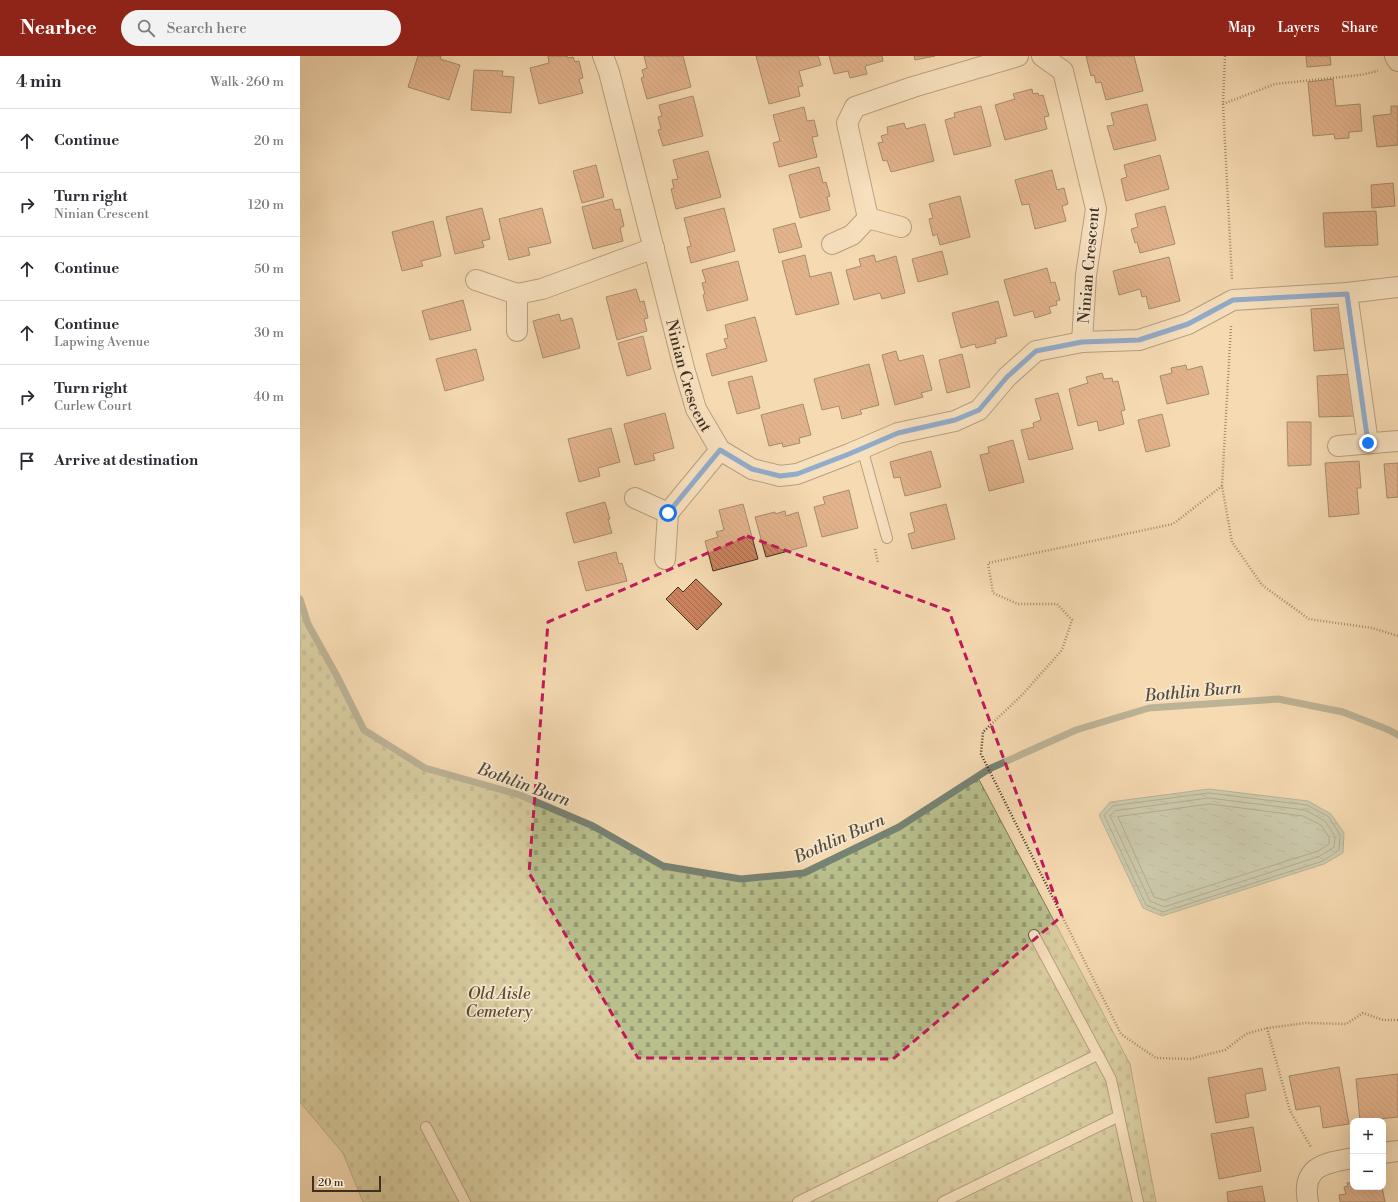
<!DOCTYPE html>
<meta charset="utf-8">
<style>
:root{--surface:#fff;--page:#f2f2f3;--text:#2b2b33;--muted:#7c7c81;--line:#e1e1e2;--accent:#8f2418}
body{margin:0;font-family:"Libre Bodoni",serif;background:var(--page);color:var(--text)}
.controls{position:absolute;right:12px;bottom:12px;display:grid;overflow:hidden;border-radius:8px;box-shadow:0 4px 16px #0002}
.controls button{width:36px;height:36px;display:grid;place-items:center;padding:0;border:0;border-bottom:1px solid var(--line);background:var(--surface);color:var(--text);font:20px sans-serif}
.scale{position:absolute;left:12px;bottom:10px;width:69px;box-sizing:border-box;padding-left:4px;border:2px solid #3e2f23;border-top:0;font-size:11px;line-height:14px;white-space:nowrap;color:#3e2f23;-webkit-text-stroke:3px #f8e7cd;paint-order:stroke}
.stop{position:absolute;width:12px;height:12px;margin:-9px;border:3px solid #1a73e8;border-radius:50%;background:#fff}
.stop.end{background:#1a73e8;border-color:#fff;box-shadow:0 1px 4px #0008}
.list{margin:0;padding:0;list-style:none}
h2{display:flex;justify-content:space-between;align-items:center;height:52px;margin:0;padding:0 16px;font-size:17px}
h2 small{font-size:13px;font-weight:400;color:var(--muted)}
.list li{display:grid;grid-template-columns:26px 1fr auto;gap:12px;align-items:center;box-sizing:border-box;height:64px;padding:0 16px;border-top:1px solid var(--line)}
.list b{display:block;font-size:15px;white-space:nowrap}
.list p{margin:0;font-size:13px;white-space:nowrap;color:var(--muted)}
.list em{font-size:13px;font-style:normal;color:var(--muted)}
.icon{flex:none;width:22px;height:22px;fill:none;stroke:currentColor;stroke-width:2;stroke-linecap:round;stroke-linejoin:round}
.map{position:relative;flex:none;width:1098px;height:1146px;overflow:hidden}
header{display:flex;align-items:center;gap:24px;box-sizing:border-box;height:56px;padding:0 20px;background:var(--accent);color:#fff}
header strong{font-size:19px}
nav{display:flex;gap:22px;margin-inline-start:auto;font-size:14px}
.search{width:280px;height:36px;background:var(--page);display:flex;align-items:center;gap:10px;box-sizing:border-box;padding:0 14px;border-radius:22px;color:var(--muted);font-size:15px}
main{display:flex}
aside{flex:1;background:var(--surface)}
.map>svg:first-child{display:block}
.cemetery{fill:url(#cemetery-stones);stroke:#7c7858}
.water{fill:url(#water-ripples);stroke:#768374}
.lines{fill:none;stroke-linecap:round;stroke-linejoin:round}
.shore{stroke:#6d7566;stroke-width:1}
.stream{stroke:#768374;stroke-width:7}
.building{fill:url(#building-back-hatch);stroke:#3e2f23}
.service-casing{stroke:#6c5a47;stroke-width:12}
.minor-casing{stroke:#6c5a47;stroke-width:22}
.path{stroke:#3e2f23;stroke-width:2.5;stroke-dasharray:1 2;stroke-linecap:butt}
.service{stroke:#f8e7cd;stroke-width:10}
.minor{stroke:#f8e7cd;stroke-width:20}
.route{stroke:#1a73e8;stroke-width:5}
.marked{fill:none;stroke:#c2185b;stroke-width:3;stroke-dasharray:8 5;stroke-linejoin:round}
.labels{text-anchor:middle;stroke-width:3.5;stroke-linejoin:round;paint-order:stroke}
.street-label{font-size:16px;fill:#3e2f23;stroke:#f8e7cd}
.park-label{font-size:16px;font-style:italic;fill:#574c38;stroke:#f8e7cd}
.water-label{font-size:17px;font-style:italic;fill:#514b3e;stroke:#f8e7cd}
</style>
<header>
<strong>Nearbee</strong>
<div class="search"><svg class="icon" aria-label="search" viewBox="0 0 24 24"><circle cx="10" cy="10" r="6"/><path d="M15 15l6 6"/></svg>Search here</div>
<nav><a>Map</a><a>Layers</a><a>Share</a></nav>
</header>
<main>
<aside>
<h2>4 min<small>Walk · 260 m</small></h2>
<ul class="list">
<li><svg class="icon" aria-label="ahead" viewBox="0 0 24 24"><path d="M12 20V5M6 11l6-6 6 6"/></svg><div><b>Continue</b></div><em>20 m</em></li>
<li><svg class="icon" aria-label="right" viewBox="0 0 24 24"><path d="M7 20v-9h11M14 6l5 5-5 5"/></svg><div><b>Turn right</b><p>Ninian Crescent</p></div><em>120 m</em></li>
<li><svg class="icon" aria-label="ahead" viewBox="0 0 24 24"><path d="M12 20V5M6 11l6-6 6 6"/></svg><div><b>Continue</b></div><em>50 m</em></li>
<li><svg class="icon" aria-label="ahead" viewBox="0 0 24 24"><path d="M12 20V5M6 11l6-6 6 6"/></svg><div><b>Continue</b><p>Lapwing Avenue</p></div><em>30 m</em></li>
<li><svg class="icon" aria-label="right" viewBox="0 0 24 24"><path d="M7 20v-9h11M14 6l5 5-5 5"/></svg><div><b>Turn right</b><p>Curlew Court</p></div><em>40 m</em></li>
<li><svg class="icon" aria-label="arrive" viewBox="0 0 24 24"><path d="M6 21V4h12l-3 4 3 4H6"/></svg><div><b>Arrive at destination</b></div></li>
</ul>
</aside>
<div class="map">
<svg width="1098" height="1146" viewBox="0 0 1098 1146">
<defs>
<pattern id="cemetery-stones" width="16" height="16" patternUnits="userSpaceOnUse"><rect width="16" height="16" fill="#b9c08e"/><path d="M2 7V4a2 2 0 0 1 4 0v3zM10 15v-3a2 2 0 0 1 4 0v3z" fill="#989c74"/></pattern>
<pattern id="water-ripples" width="26" height="14" patternUnits="userSpaceOnUse"><rect width="26" height="14" fill="#9cbbaa"/><path d="M2 4q2-2 4 0t4 0M15 11q2-2 4 0t4 0" fill="none" stroke="#81988a"/></pattern>
<pattern id="building-back-hatch" width="6" height="6" patternUnits="userSpaceOnUse"><rect width="6" height="6" fill="#cc845e"/><path d="M-1 5l2 2M0 0l6 6M5-1l2 2" fill="none" stroke="#a76c4d"/></pattern>
</defs>
<rect width="100%" height="100%" fill="#f5dab2"/>
<filter id="stains"><feTurbulence type="fractalNoise" baseFrequency=".005" numOctaves="4"/><feColorMatrix values="0 0 0 0 .2 0 0 0 0 .09 0 0 0 0 .02 0 0 0 .5 -.17"/></filter>
<radialGradient id="worn" r=".72"><stop offset=".6" stop-color="#630" stop-opacity="0"/><stop offset="1" stop-color="#630" stop-opacity=".3"/></radialGradient>
<!-- cemetery -->
<polygon class="cemetery" points="0,543 8,568 65,675 125,712 220,739 293,770 363,810 441,823 504,817 599,771 677,720 830,1008 856,1146 63,1146 43,1097 0,1046"/>
<!-- water -->
<polygon class="water" points="909,733 1008,745 1031,758 1044,777 1043,797 1024,808 862,860 843,852 799,759 810,746"/>
<g class="lines">
<!-- shore -->
<g class="shore">
<polygon points="909,737 1007,749 1029,761 1040,779 1039,794 1023,805 863,856 846,849 804,759 813,750"/>
<polygon points="909,742 1005,754 1025,765 1035,780 1034,791 1020,800 864,851 850,845 810,760 815,755"/>
<polygon points="910,748 1003,760 1021,769 1029,781 1029,788 1018,795 864,844 854,841 818,761"/>
</g>
<!-- stream -->
<polyline class="stream" points="0,543 8,568 38,622 64,674 125,712 220,739 293,770 363,810 441,823 504,817 599,771 689,713 776,674 849,652 978,643 1043,656 1089,674 1098,679"/>
</g>
<!-- building -->
<g class="building">
<polygon points="118,0 141,0 140,3 160,9 149,44 108,31"/>
<polygon points="248,0 267,0 268,2 273,1 275,6 279,5 283,22 279,23 283,37 239,48 230,12 249,7"/>
<polygon points="344,0 383,0 391,31 347,43 341,22 344,21 342,14 347,12"/>
<polygon points="456,0 518,0 521,9 499,15 503,30 498,31 500,40 469,48"/>
<polygon points="529,0 582,0 583,5 565,10 567,18 550,22 548,15 534,18"/>
<polygon points="614,0 635,0 615,4"/>
<polygon points="786,0 834,0 843,35 806,44 801,26 796,27 794,19 791,20"/>
<polygon points="1006,0 1030,0 1031,9 1007,11"/>
<polygon points="174,14 203,15 202,20 214,21 211,57 171,54"/>
<polygon points="1033,23 1036,50 1060,48 1062,75 1049,76 1049,82 1035,83 1034,78 1013,80 1008,26"/>
<polygon points="732,33 733,38 738,37 739,40 743,39 749,60 744,61 747,73 705,84 695,49 715,43 713,38"/>
<polygon points="393,40 403,80 363,90 358,74 361,73 358,61 362,60 359,49"/>
<polygon points="847,48 856,84 814,94 807,70 814,69 811,57"/>
<polygon points="681,50 691,90 654,99 645,64 655,61 654,57"/>
<polygon points="1091,50 1098,50 1098,89 1077,91 1073,60 1091,58"/>
<polygon points="504,51 507,65 514,64 518,80 512,81 517,101 479,111 473,87 480,85 473,59"/>
<polygon points="604,67 606,73 625,68 634,105 591,116 587,104 583,105 578,87 583,86 581,80 588,78 587,71"/>
<polygon points="408,95 421,141 376,153 371,133 374,132 372,124 378,123 373,104"/>
<polygon points="860,99 869,133 826,145 821,123 827,121 824,109"/>
<polygon points="296,109 304,141 282,147 273,115"/>
<polygon points="519,111 523,127 526,126 530,140 527,141 530,154 500,162 489,119"/>
<polygon points="752,114 757,134 764,132 768,148 762,150 766,165 735,173 729,148 722,149 715,124"/>
<polygon points="1093,127 1095,150 1072,152 1071,129"/>
<polygon points="660,140 670,181 640,189 637,178 633,180 629,163 633,162 629,148"/>
<polygon points="312,143 315,154 320,153 324,170 320,172 323,185 293,193 282,151"/>
<polygon points="865,150 875,188 840,197 837,186 835,187 831,173 838,171 835,158"/>
<polygon points="182,152 190,183 182,185 184,191 155,198 146,161"/>
<polygon points="242,152 251,187 228,192 230,199 209,204 199,163"/>
<polygon points="424,152 435,195 391,207 387,191 391,190 384,162"/>
<polygon points="1076,155 1078,189 1025,191 1023,157"/>
<polygon points="133,165 141,200 121,205 123,210 102,215 92,176"/>
<polygon points="495,167 502,191 479,197 473,173"/>
<polygon points="642,195 648,218 618,226 612,203"/>
<polygon points="505,199 510,221 531,216 539,248 496,259 482,205"/>
<polygon points="574,199 576,206 596,200 605,237 582,243 580,237 554,244 546,214 561,210 559,203"/>
<polygon points="869,201 880,245 849,253 846,240 842,241 840,233 819,239 813,215"/>
<polygon points="438,205 448,244 407,255 403,239 405,238 402,227 406,226 402,214"/>
<polygon points="747,212 751,227 755,226 760,244 756,245 757,249 749,251 751,257 735,262 733,255 714,260 704,224"/>
<polygon points="336,233 340,246 344,245 348,262 344,263 347,275 317,284 306,241"/>
<polygon points="163,244 171,274 130,284 122,255"/>
<polygon points="698,245 707,280 695,283 696,287 676,292 675,288 661,292 652,257"/>
<polygon points="1047,251 1050,292 1014,295 1011,253"/>
<polygon points="259,258 261,265 272,262 280,292 243,302 233,265"/>
<polygon points="455,261 467,305 412,320 406,298 427,292 424,283 428,282 425,269"/>
<polygon points="343,280 351,313 327,320 318,287"/>
<polygon points="176,293 184,324 145,335 136,303"/>
<polygon points="596,295 599,305 623,299 632,334 621,337 623,341 595,349 582,299"/>
<polygon points="662,298 670,331 647,337 639,304"/>
<polygon points="569,308 579,349 560,354 562,358 542,363 539,350 522,354 514,323"/>
<polygon points="886,309 887,314 902,310 909,338 867,348 860,320 872,317 871,312"/>
<polygon points="802,317 804,323 812,322 813,326 818,325 825,354 821,355 824,368 799,375 797,365 778,370 769,333 788,327 786,321"/>
<polygon points="1052,318 1055,360 1019,361 1017,320"/>
<polygon points="452,320 460,352 437,358 428,326"/>
<polygon points="758,337 773,393 729,404 721,374 734,371 733,367 741,364 735,343"/>
<polygon points="503,348 511,379 499,382 500,387 483,391 482,387 469,390 461,359"/>
<polygon points="365,357 374,392 353,398 355,404 335,409 324,368"/>
<polygon points="862,358 870,390 846,396 838,364"/>
<polygon points="987,366 1011,366 1011,409 988,410"/>
<polygon points="311,372 320,406 298,412 300,420 279,426 268,383"/>
<polygon points="713,384 724,426 689,435 680,399 689,397 688,391"/>
<polygon points="631,395 641,431 605,440 600,421 594,422 590,406"/>
<polygon points="1059,405 1061,432 1057,432 1059,458 1029,461 1025,407"/>
<polygon points="1098,407 1098,441 1087,442 1084,408"/>
<polygon points="549,434 558,472 522,481 514,451 525,448 523,441"/>
<polygon points="305,446 310,463 308,463 312,477 274,487 266,457"/>
<polygon points="443,448 458,503 413,515 405,485 418,481 416,476 424,474 419,454"/>
<polygon points="646,448 655,483 612,493 608,478 615,476 610,457"/>
<polygon points="485,455 486,460 498,456 507,490 466,501 455,461 475,456 475,458"/>
<polygon points="316,496 319,508 322,507 327,525 286,535 278,506"/>
<polygon points="396,523 422,548 397,574 366,543 378,531 383,536"/>
<polygon points="1039,1011 1049,1068 1023,1072 1020,1050 996,1054 989,1020"/>
<polygon points="962,1012 966,1034 945,1038 949,1061 916,1067 908,1022"/>
<polygon points="1098,1018 1098,1061 1060,1065 1056,1023"/>
<polygon points="953,1071 961,1115 919,1123 911,1078"/>
<polygon points="1053,1126 1053,1131 1082,1131 1085,1146 1040,1146 1039,1139 1046,1138 1044,1131 1048,1130 1047,1127"/>
<polygon points="962,1130 965,1146 928,1146 927,1136"/>
</g>
<g class="lines">
<!-- service casing -->
<g class="service-casing">
<g id="service">
<polyline points="562,392 587,482"/>
<polyline points="734,879 811,1023 819,1060"/>
<polyline points="126,1071 165,1146"/>
<polyline points="498,1146 797,999"/>
<polyline points="643,1146 819,1060 838,1146"/>
</g>
</g>
<!-- minor casing -->
<g class="minor-casing">
<g id="minor">
<path id="s1" d="M303,0L309,16L384,312L396,353L420,394L452,413L480,420L497,418L549,398L598,377L655,365L679,354L707,321L736,295L782,286L839,284L888,268L933,244L1047,237L1098,231"/>
<polyline points="742,0 763,15 796,153 786,219 782,286"/>
<polyline points="1095,0 1098,5"/>
<polyline points="568,162 601,171"/>
<polyline points="532,188 552,179 568,162 547,67 555,51 613,31 718,0"/>
<polyline points="176,224 217,238 242,233 354,192"/>
<polyline points="1047,237 1068,387"/>
<polyline points="217,275 217,238"/>
<polyline points="1038,390 1098,385"/>
<polyline points="335,442 368,457"/>
<polyline points="365,503 368,457 420,394"/>
<polyline points="1083,1097 1098,1095"/>
<path d="M1008,1146C1001,1110 1025,1107 1053,1102"/>
</g>
</g>
<!-- path -->
<g class="path">
<polyline points="925,0 923,48 932,223"/>
<polyline points="923,48 975,28 1060,19 1078,15"/>
<polyline points="931,270 922,430 932,486 962,529 1009,563 1072,572 1098,580"/>
<polyline points="922,430 873,468 688,507 693,537 718,548 757,548 772,564 762,594 723,638 683,676 681,698 821,978 856,1002 890,1003 925,994 946,978 967,972 1006,967 1046,968 1063,957 1083,964 1098,964"/>
<polyline points="575,493 578,507"/>
<polyline points="967,972 990,1055 1011,1091"/>
</g>
<!-- service -->
<use href="#service" class="service"/>
<!-- minor -->
<use href="#minor" class="minor"/>
</g>
<g class="lines">
<!-- route -->
<polyline class="route" points="368,457 420,394 452,413 480,420 497,418 549,398 598,377 655,364 679,354 707,321 736,295 782,286 839,284 888,268 933,244 1047,238 1068,387"/>
</g>
<!-- marked area -->
<path d="M0 0H1098V1146H0ZM447,480L649,555L762,860L593,1003L338,1002L229,817L248,566Z" fill="#f5dab2" fill-opacity=".55" fill-rule="evenodd"/>
<path class="marked" d="M447,480L649,555L762,860L593,1003L338,1002L229,817L248,566Z"/>
<g class="labels">
<!-- street labels -->
<g class="street-label">
<text transform="translate(788 209) rotate(-85)" y="6">Ninian Crescent</text>
<text dy="6" stroke="none"><textPath href="#s1" startOffset="331">Ninian Crescent</textPath></text>
</g>
<!-- park labels -->
<g class="park-label">
<text x="199" y="943">Old Aisle<tspan x="199" dy="18">Cemetery</tspan></text>
</g>
<!-- water labels -->
<g class="water-label">
<text transform="translate(893 635) rotate(-5)" y="6">Bothlin Burn</text>
<text transform="translate(224 728) rotate(20)" y="6">Bothlin Burn</text>
<text transform="translate(539 782) rotate(-24)" y="6">Bothlin Burn</text>
</g>
</g>
<rect width="100%" height="100%" filter="url(#stains)"/>
<rect width="100%" height="100%" fill="url(#worn)"/>
</svg>
<div class="controls">
<button>+</button>
<button>−</button>
</div>
<div class="scale">20 m</div>
<div class="stop" style="left:368px;top:457px"></div>
<div class="stop end" style="left:1068px;top:387px"></div>
</div>
</main>
